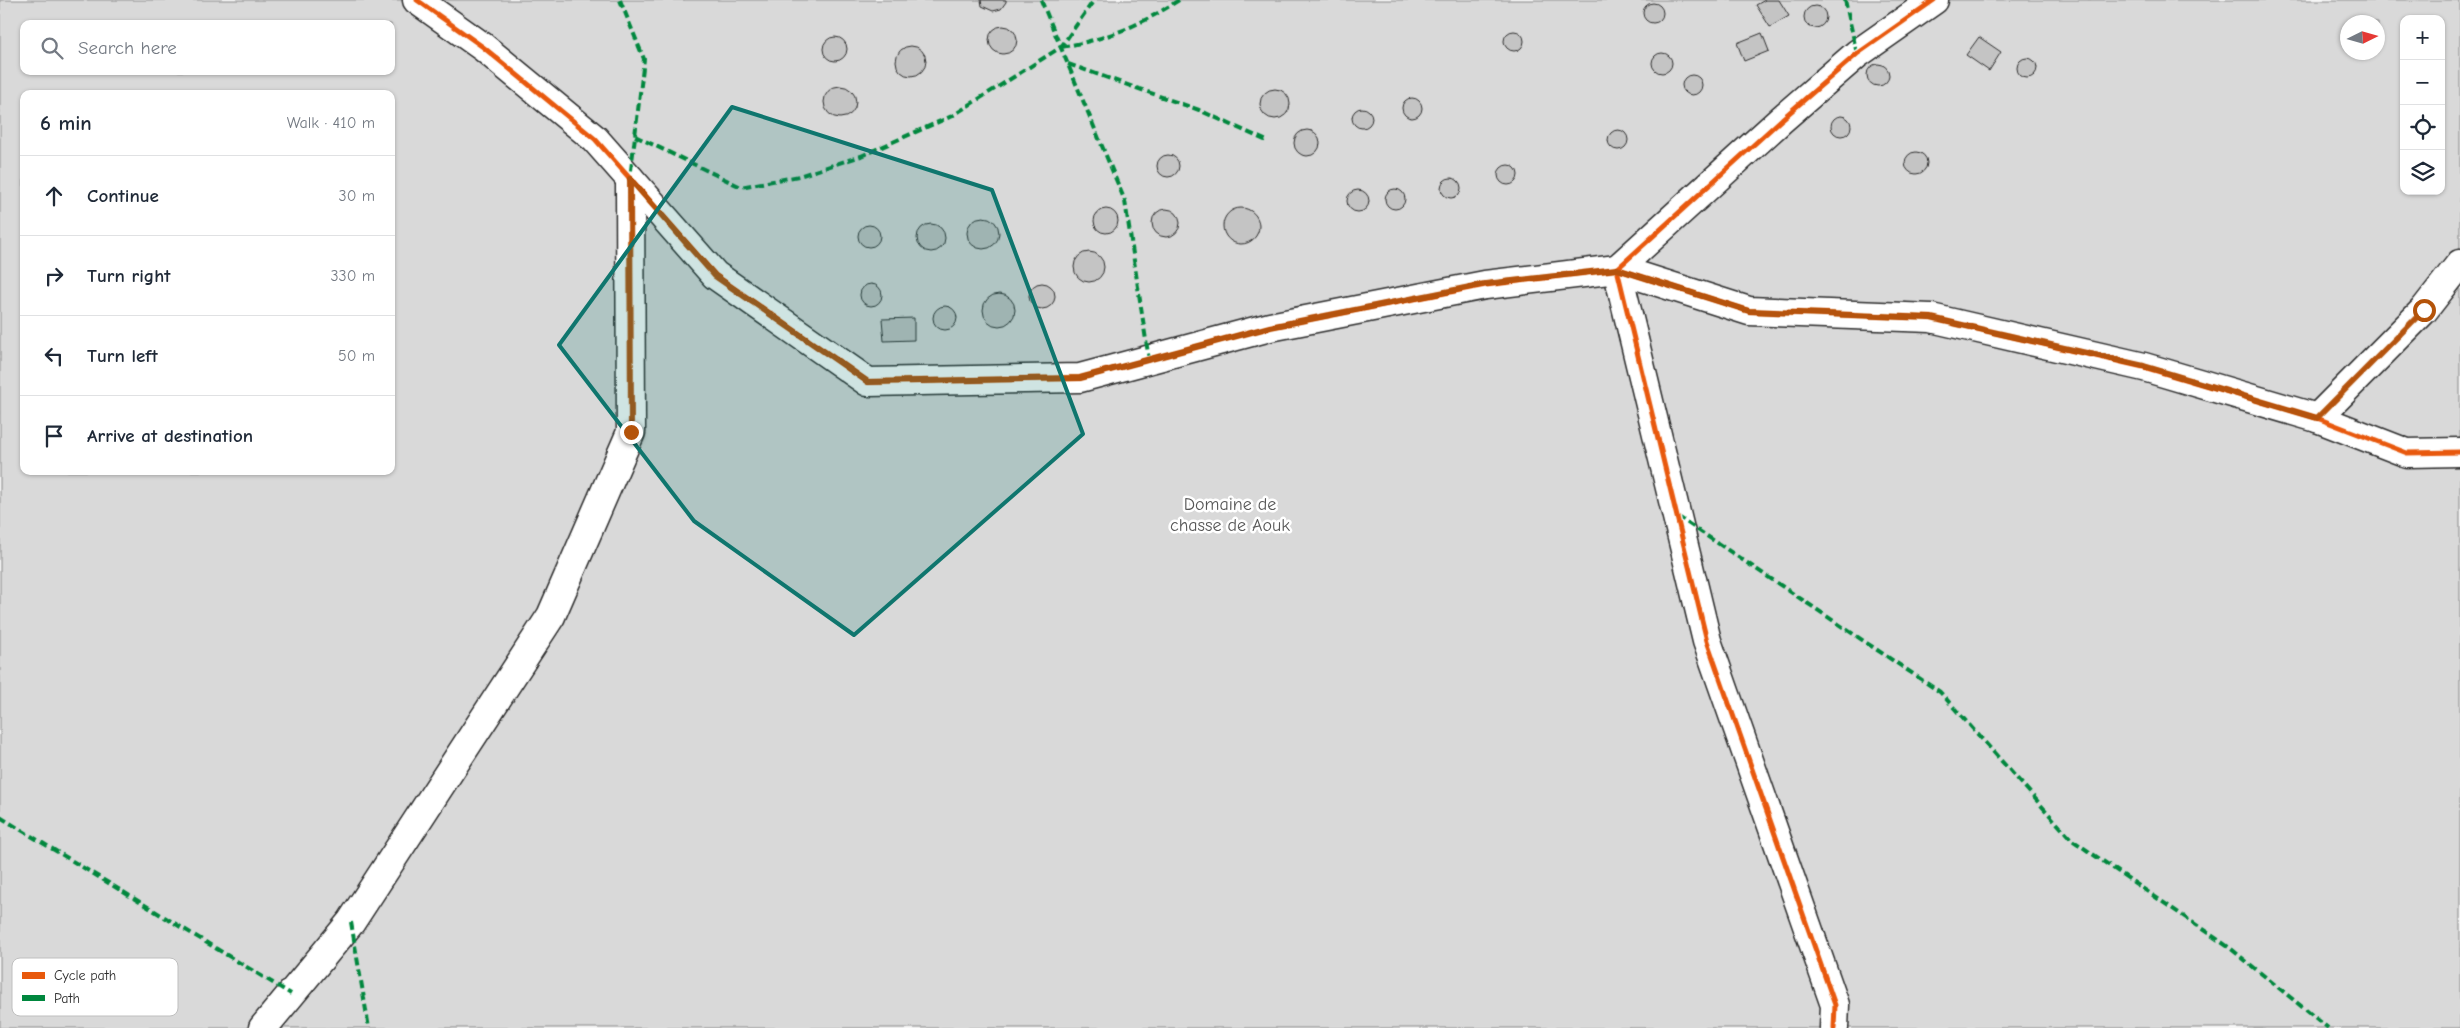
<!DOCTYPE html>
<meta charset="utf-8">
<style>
:root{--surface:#fff;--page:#f6f6f7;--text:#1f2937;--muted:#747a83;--line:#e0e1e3}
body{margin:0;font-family:"Comic Neue",sans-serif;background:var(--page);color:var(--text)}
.controls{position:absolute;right:15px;top:15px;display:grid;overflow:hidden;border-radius:10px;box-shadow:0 1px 4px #0004}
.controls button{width:45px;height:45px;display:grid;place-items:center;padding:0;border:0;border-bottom:1px solid var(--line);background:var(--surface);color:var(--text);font:25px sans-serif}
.compass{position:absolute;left:2340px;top:15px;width:45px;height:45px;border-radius:50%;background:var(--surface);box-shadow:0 1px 4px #0004;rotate:85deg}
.stop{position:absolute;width:15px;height:15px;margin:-11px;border:4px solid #b45309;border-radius:50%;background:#fff}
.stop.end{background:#b45309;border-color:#fff;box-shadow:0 1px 5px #0008}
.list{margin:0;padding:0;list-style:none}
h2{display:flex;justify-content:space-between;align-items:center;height:65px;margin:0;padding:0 20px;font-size:21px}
h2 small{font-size:16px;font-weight:400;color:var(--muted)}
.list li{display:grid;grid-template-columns:32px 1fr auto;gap:15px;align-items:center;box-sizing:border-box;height:80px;padding:0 20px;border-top:1px solid var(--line)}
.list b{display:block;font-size:19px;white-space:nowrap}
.list em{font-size:16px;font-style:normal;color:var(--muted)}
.icon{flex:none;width:28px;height:28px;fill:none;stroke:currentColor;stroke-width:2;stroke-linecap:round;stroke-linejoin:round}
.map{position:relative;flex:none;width:2460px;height:1028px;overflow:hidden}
.search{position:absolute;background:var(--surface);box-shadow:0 1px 4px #0004;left:20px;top:20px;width:375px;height:55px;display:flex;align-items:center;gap:12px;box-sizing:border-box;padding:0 18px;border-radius:10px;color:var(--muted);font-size:19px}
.panel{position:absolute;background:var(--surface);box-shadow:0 1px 4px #0004;left:20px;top:90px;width:375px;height:385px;border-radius:10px}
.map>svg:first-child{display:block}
.green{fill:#d9d9d9;stroke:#828282;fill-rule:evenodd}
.building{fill:#c4c4c4;stroke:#2b2b2b}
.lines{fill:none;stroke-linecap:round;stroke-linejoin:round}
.minor-casing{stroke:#2b2b2b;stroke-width:31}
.minor{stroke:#fff;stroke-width:28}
.quiet{stroke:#00873e;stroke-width:4;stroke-dasharray:8 4;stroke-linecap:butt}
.cycleway-casing{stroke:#fff;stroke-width:8}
.cycleway{stroke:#e8590c;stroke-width:5}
.route{stroke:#b45309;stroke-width:6}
.marked{fill:#0f766e;fill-opacity:0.2;stroke:#0f766e;stroke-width:4;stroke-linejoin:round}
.labels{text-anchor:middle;stroke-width:5;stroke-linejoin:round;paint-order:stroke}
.park-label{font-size:18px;fill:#565656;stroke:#fff}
.key{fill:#fff;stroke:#bfbfbf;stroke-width:1}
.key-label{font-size:14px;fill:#2b2b2b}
</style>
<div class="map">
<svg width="2460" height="1028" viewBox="0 0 2460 1028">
<rect width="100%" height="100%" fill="#f7f7f7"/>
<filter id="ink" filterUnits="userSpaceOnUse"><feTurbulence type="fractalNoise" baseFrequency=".02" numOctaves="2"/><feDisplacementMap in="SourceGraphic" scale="10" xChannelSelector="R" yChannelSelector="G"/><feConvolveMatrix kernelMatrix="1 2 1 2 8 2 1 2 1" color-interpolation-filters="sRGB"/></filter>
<g filter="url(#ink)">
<!-- green -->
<path class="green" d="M0,0H2460V1028H0ZM2404,19H2441V191H2404ZM2348,22H2378V52H2348ZM24,24H391V71H24ZM24,94H391V471H24Z"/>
<!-- building -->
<g class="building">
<polygon points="981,0 1006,0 1006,2 1001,9 993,11 982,6"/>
<polygon points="1765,0 1779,0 1789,16 1770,27 1756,5"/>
<circle cx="1653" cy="13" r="10"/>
<circle cx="1815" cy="17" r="11"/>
<circle cx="1003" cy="40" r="14"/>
<circle cx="1514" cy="41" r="10"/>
<polygon points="1762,33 1769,51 1744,61 1737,43"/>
<circle cx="835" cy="49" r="12"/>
<polygon points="1979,37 2001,52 1989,71 1966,55"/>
<circle cx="911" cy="61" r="15"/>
<circle cx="1662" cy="63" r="10"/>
<circle cx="2027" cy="68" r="10"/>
<circle cx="1878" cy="75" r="11"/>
<circle cx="1692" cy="85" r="10"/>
<circle cx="840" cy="102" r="16"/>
<circle cx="1275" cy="104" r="15"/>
<circle cx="1412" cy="108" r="10"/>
<circle cx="1362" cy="118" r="10"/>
<circle cx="1841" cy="126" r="10"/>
<circle cx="1618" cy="140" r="10"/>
<circle cx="1307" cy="143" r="13"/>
<circle cx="1916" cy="163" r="11"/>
<circle cx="1168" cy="166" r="11"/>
<circle cx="1508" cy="175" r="10"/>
<circle cx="1451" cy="188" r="10"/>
<circle cx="1395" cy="199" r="10"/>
<circle cx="1358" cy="201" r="11"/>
<circle cx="1241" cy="226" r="18"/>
<circle cx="1166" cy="223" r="14"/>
<circle cx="1106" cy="221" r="12"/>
<circle cx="983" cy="233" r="16"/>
<circle cx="931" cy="238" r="14"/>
<circle cx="869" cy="236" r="11"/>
<circle cx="1089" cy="267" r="15"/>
<circle cx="1042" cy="296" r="13"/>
<circle cx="871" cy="295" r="11"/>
<circle cx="999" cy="310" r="16"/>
<circle cx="945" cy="318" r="12"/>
<polygon points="914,318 914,340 884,341 882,319"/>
</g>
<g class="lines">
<!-- minor casing -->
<g class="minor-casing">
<g id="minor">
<polyline points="417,0 483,47 595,139 715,275 868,382 1080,378 1270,327 1485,285 1617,269 1749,311 1931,318 2144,367 2317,418 2407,453 2460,452"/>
<polyline points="2317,418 2424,310 2460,264"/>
<polyline points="263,1028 351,922 551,616 631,432 630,179"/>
<polyline points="1834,1028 1835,1005 1707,641 1617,269 1782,119 1857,54 1934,0"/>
</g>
</g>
<!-- minor -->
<use href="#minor" class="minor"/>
<!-- quiet -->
<g class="quiet">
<polyline points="620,0 644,59 630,179"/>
<polyline points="1041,0 1125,201 1149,360"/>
<polyline points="1845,0 1857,54"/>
<path d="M1061,47C1108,39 1139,26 1179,0"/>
<polyline points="1068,64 1199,110 1269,142"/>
<polyline points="635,136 741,187 799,176 861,156 952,116 1061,47 1094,0"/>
<polyline points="1677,516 1940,692 2072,840 2230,948 2328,1028"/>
<polyline points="0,817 291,994"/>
<polyline points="351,922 369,1028"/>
</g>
<!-- cycleway casing -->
<g class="cycleway-casing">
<g id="cycleway">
<polyline points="417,0 483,47 595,139 715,275 868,382 1080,378 1270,327 1485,285 1617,269 1749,311 1931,318 2144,367 2317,418 2407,453 2460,452"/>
<polyline points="1834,1028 1835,1005 1707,641 1617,269 1782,119 1857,54 1934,0"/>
</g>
</g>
<!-- cycleway -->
<use href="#cycleway" class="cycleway"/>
</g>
</g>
<g class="lines" filter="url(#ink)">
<!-- route -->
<polyline class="route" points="631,432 630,179 715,276 868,382 1080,378 1270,327 1485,284 1617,269 1749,311 1931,318 2144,366 2317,418 2424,310"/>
</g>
<!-- marked area -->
<path class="marked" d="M732,107L992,190L1083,434L854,635L694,521L559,345Z"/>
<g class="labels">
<!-- park labels -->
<g class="park-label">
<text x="1230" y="510">Domaine de<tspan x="1230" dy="21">chasse de Aouk</tspan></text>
</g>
</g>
<!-- legend -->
<rect x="12" y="958" width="166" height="58" rx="8" class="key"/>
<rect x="22" y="972" width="23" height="7" fill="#e8590c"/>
<rect x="22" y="995" width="23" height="6" fill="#00873e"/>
<g class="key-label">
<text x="54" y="980">Cycle path</text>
<text x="54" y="1003">Path</text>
</g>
</svg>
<div class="controls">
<button>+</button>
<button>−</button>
<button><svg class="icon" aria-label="locate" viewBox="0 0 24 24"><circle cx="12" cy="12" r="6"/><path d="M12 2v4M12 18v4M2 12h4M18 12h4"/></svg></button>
<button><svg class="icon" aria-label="layers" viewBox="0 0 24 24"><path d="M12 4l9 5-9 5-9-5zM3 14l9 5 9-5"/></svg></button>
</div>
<svg class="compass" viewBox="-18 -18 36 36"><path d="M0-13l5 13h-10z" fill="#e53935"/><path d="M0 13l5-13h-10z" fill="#747a83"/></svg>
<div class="stop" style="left:2424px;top:310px"></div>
<div class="stop end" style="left:631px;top:432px"></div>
<div class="search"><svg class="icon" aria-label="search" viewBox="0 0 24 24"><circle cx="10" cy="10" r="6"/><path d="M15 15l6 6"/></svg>Search here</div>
<section class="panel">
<h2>6 min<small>Walk · 410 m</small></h2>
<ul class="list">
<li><svg class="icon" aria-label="ahead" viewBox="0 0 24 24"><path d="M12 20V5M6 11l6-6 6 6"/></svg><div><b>Continue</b></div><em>30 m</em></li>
<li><svg class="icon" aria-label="right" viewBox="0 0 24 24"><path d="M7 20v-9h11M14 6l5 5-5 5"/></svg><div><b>Turn right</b></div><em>330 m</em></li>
<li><svg class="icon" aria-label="left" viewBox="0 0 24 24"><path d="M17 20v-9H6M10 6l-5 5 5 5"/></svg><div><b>Turn left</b></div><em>50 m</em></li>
<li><svg class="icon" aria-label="arrive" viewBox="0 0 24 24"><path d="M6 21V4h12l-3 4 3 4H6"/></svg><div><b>Arrive at destination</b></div></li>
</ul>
</section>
</div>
